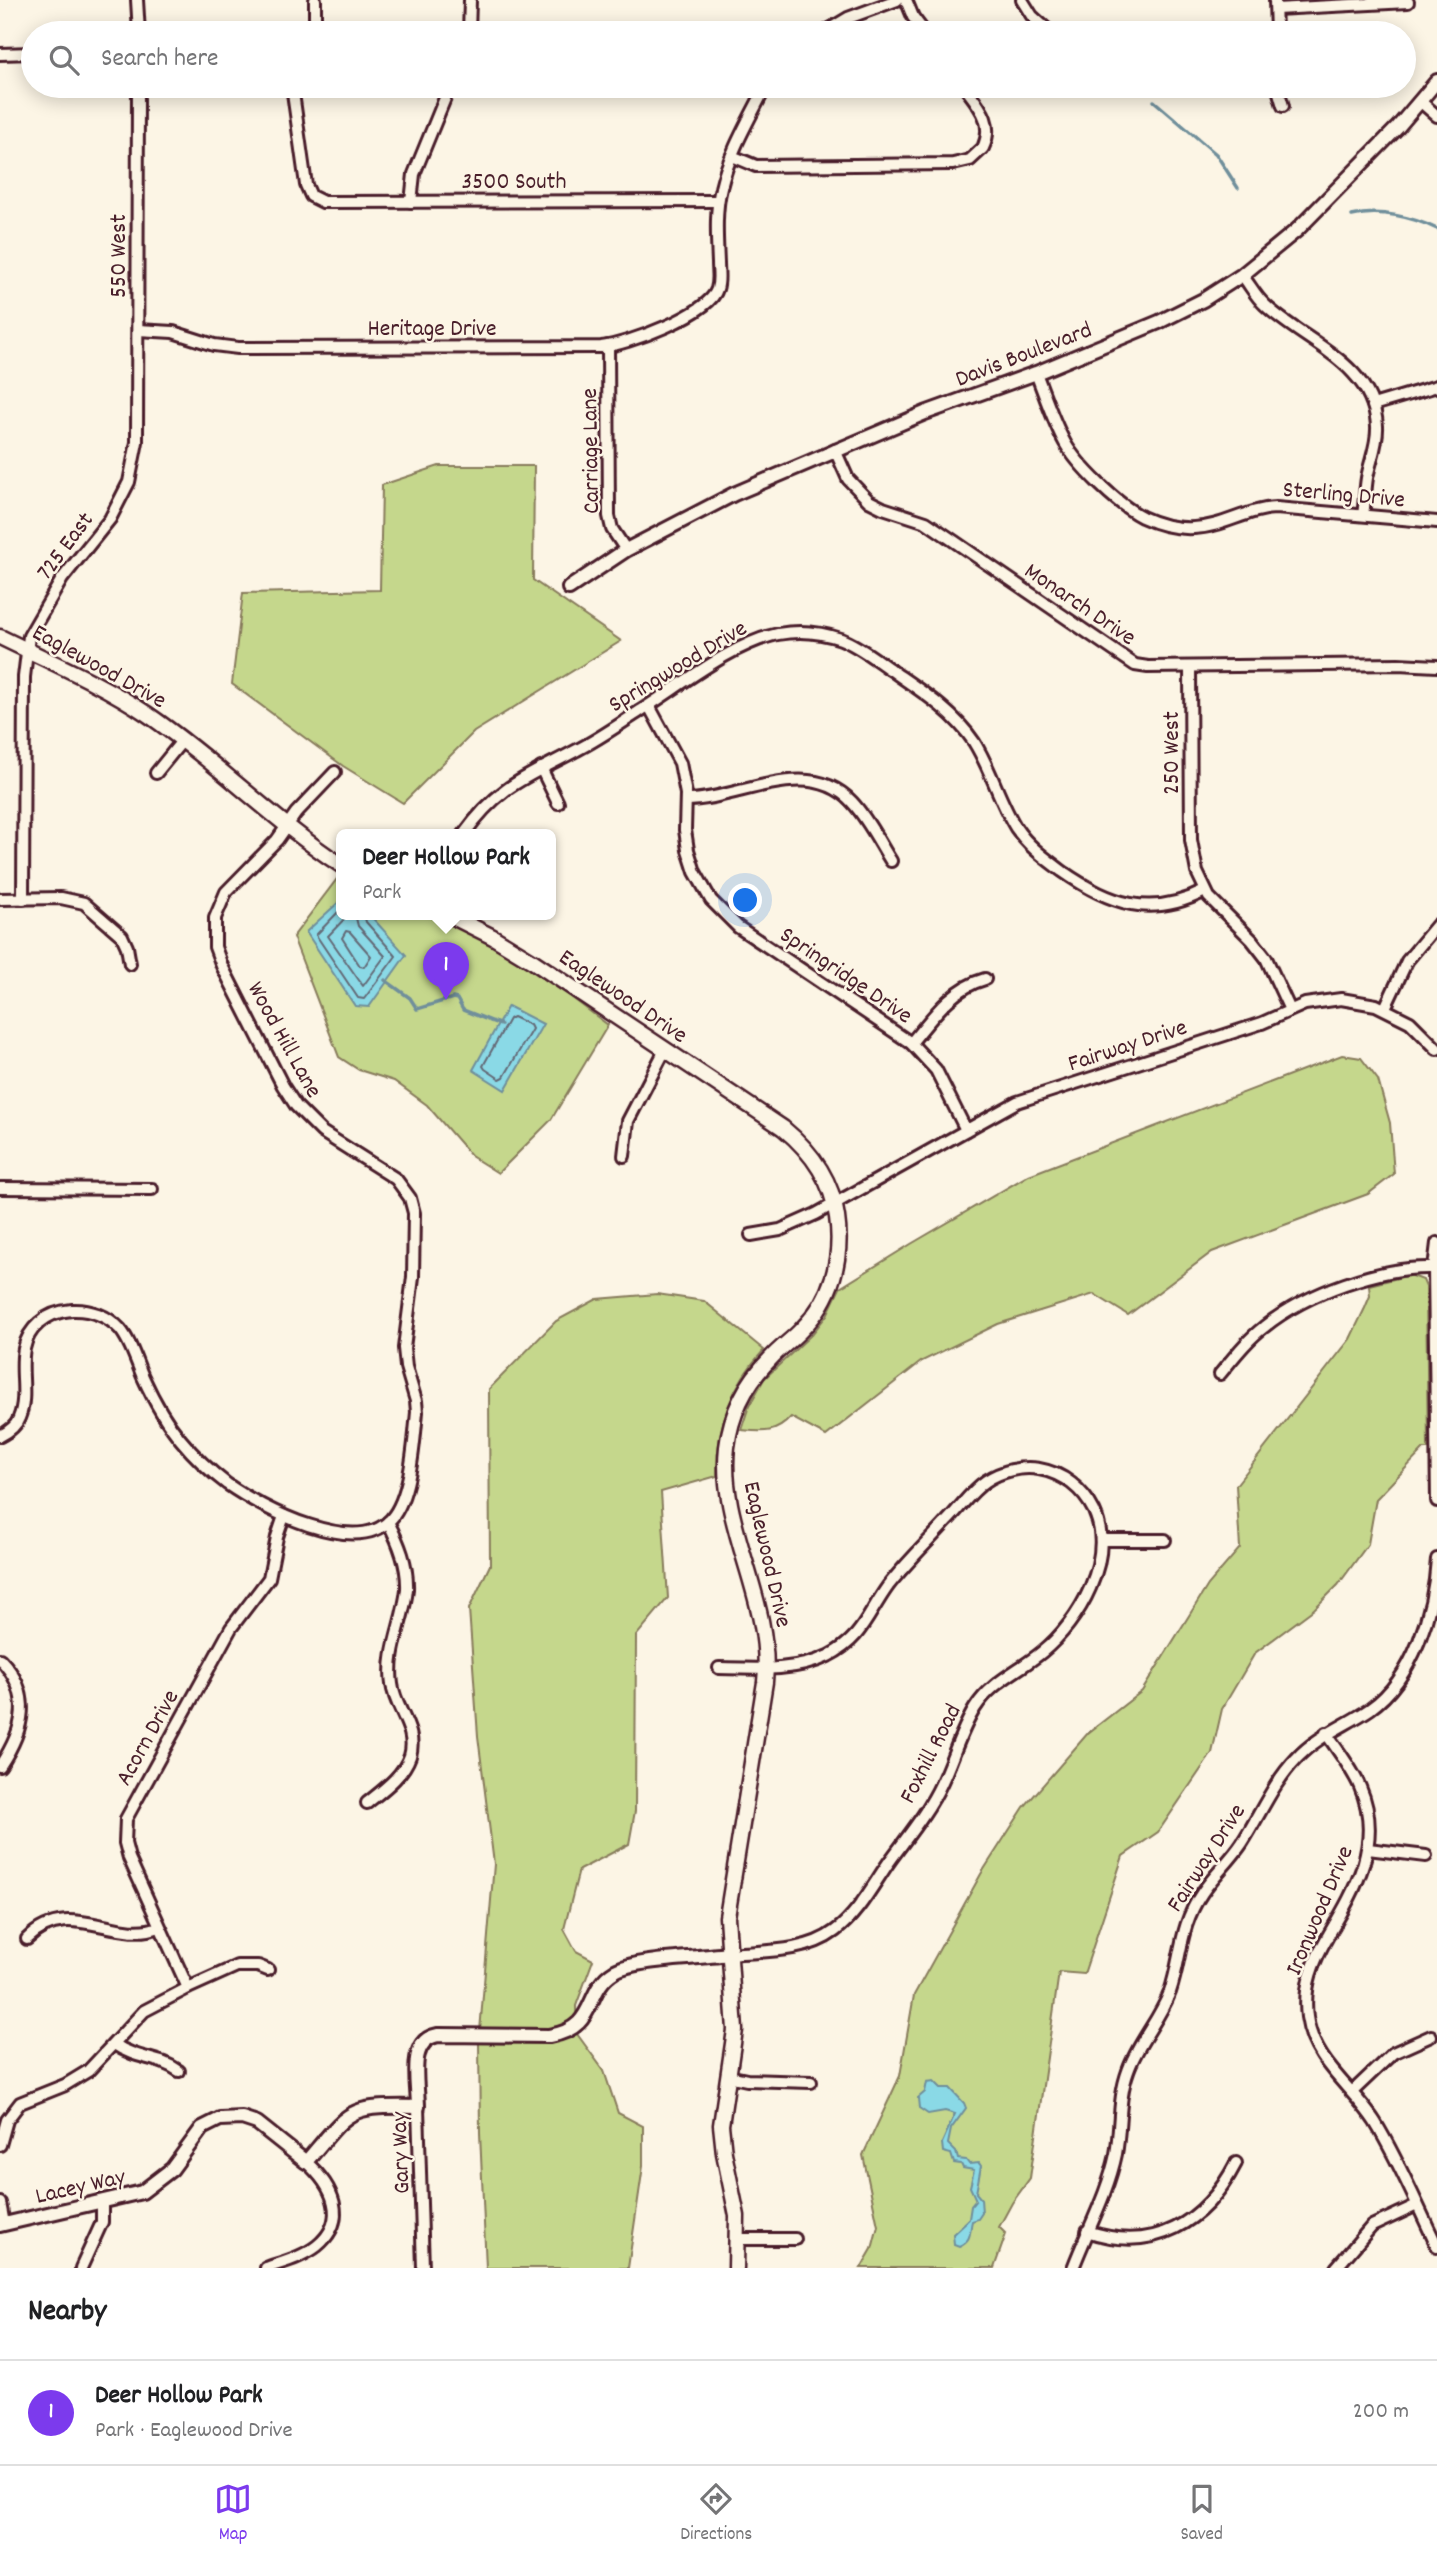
<!DOCTYPE html>
<meta charset="utf-8">
<style>
:root{--surface:#fff;--page:#f6f6f6;--text:#202124;--muted:#757577;--line:#e0e0e0;--accent:#7c3aed}
body{margin:0;font-family:Dekko,sans-serif;background:var(--page);color:var(--text)}
.you{position:absolute;left:746px;top:901px;width:24px;height:24px;margin:-18px;border:5px solid #fff;border-radius:50%;background:#1a73e8;box-shadow:0 0 0 10px #1a73e833}
.badge{display:grid;place-items:center;width:46px;height:46px;border-radius:50%;background:var(--accent);color:#fff;font-size:23px;font-weight:700}
.pin{position:absolute;translate:-50% -58px;filter:drop-shadow(0 2px 4px #0008)}
.pin::after{content:'';position:absolute;top:37px;width:24px;height:21px;background:inherit;clip-path:polygon(0 0,100% 0,50% 100%)}
.popup{position:absolute;left:336px;top:829px;width:220px;height:91px;box-sizing:border-box;display:grid;place-content:center;border-radius:10px;background:var(--surface);filter:drop-shadow(0 2px 5px #0005);font-size:23px;white-space:nowrap;color:var(--muted)}
.popup b{font-size:26px;color:var(--text)}
.popup::after{content:'';position:absolute;left:50%;top:100%;margin-left:-14px;border:14px solid transparent;border-top-color:var(--surface)}
.list{margin:0;padding:0;list-style:none}
h2{display:flex;justify-content:space-between;align-items:center;height:91px;margin:0;padding:0 28px;font-size:30px}
h2 small{font-size:23px;font-weight:400;color:var(--muted)}
.list li{display:grid;grid-template-columns:46px 1fr auto;gap:21px;align-items:center;box-sizing:border-box;height:105px;padding:0 28px;border-top:2px solid var(--line)}
.list b{display:block;font-size:26px;white-space:nowrap}
.list p{margin:0;font-size:23px;white-space:nowrap;color:var(--muted)}
.list em{font-size:23px;font-style:normal;color:var(--muted)}
.icon{flex:none;width:38px;height:38px;fill:none;stroke:currentColor;stroke-width:2;stroke-linecap:round;stroke-linejoin:round}
.map{position:relative;flex:none;width:1437px;height:2268px;overflow:hidden}
.search{position:absolute;background:var(--surface);box-shadow:0 4px 18px #0003;left:21px;right:21px;top:21px;height:77px;display:flex;align-items:center;gap:18px;box-sizing:border-box;padding:0 24px;border-radius:38px;color:var(--muted);font-size:26px}
.sheet{height:196px;background:var(--surface)}
nav{display:flex;justify-content:space-around;align-items:center;box-sizing:border-box;height:98px;border-top:2px solid var(--line);background:var(--surface);font-size:19px;color:var(--muted)}
nav a{display:grid;justify-items:center;gap:4px}
nav .on{color:var(--accent)}
.map>svg:first-child{display:block}
.green{fill:#c5d78c;stroke:#887b5c;stroke-width:2}
.water{fill:#8ad9e6;stroke:#708f9b;stroke-width:2}
.lines{fill:none;stroke-linecap:round;stroke-linejoin:round}
.shore{stroke:#646976;stroke-width:2}
.stream{stroke:#708f9b;stroke-width:3.5}
.minor-casing{stroke:#4a1f2b;stroke-width:16}
.tertiary-casing{stroke:#4a1f2b;stroke-width:18}
.secondary-casing{stroke:#4a1f2b;stroke-width:19}
.minor{stroke:#fcf5e5;stroke-width:10}
.tertiary{stroke:#fcf5e5;stroke-width:12}
.secondary{stroke:#fcf5e5;stroke-width:14}
.labels{text-anchor:middle;stroke-width:5;stroke-linejoin:round;paint-order:stroke}
.street-label{font-size:24px;fill:#4a1f2b;stroke:#fcf5e5}
</style>
<div class="map">
<svg width="1437" height="2268" viewBox="0 0 1437 2268">
<rect width="100%" height="100%" fill="#fcf5e5"/>
<filter id="ink" filterUnits="userSpaceOnUse"><feTurbulence type="fractalNoise" baseFrequency=".0143" numOctaves="2"/><feDisplacementMap in="SourceGraphic" scale="14" xChannelSelector="R" yChannelSelector="G"/><feConvolveMatrix kernelMatrix="1 2 1 2 8 2 1 2 1" color-interpolation-filters="sRGB"/></filter>
<g filter="url(#ink)">
<!-- green -->
<g class="green">
<polygon points="439,466 534,466 533,580 621,641 474,732 403,803 343,766 232,684 243,593 380,590 382,485"/>
<polygon points="340,875 341,914 428,914 491,943 542,975 608,1025 551,1120 498,1173 471,1156 427,1105 394,1081 359,1070 339,1057 293,937"/>
<path d="M1342,1055L1361,1058L1378,1080L1390,1123L1394,1174L1368,1194L1212,1252L1128,1315L1094,1294L998,1324L922,1361L826,1436L791,1417C776,1434 763,1432 741,1430L749,1406L764,1379L812,1334L827,1315L840,1288L911,1244L1029,1175Z"/>
<polygon points="1410,1275 1423,1280 1426,1287 1428,1449 1424,1449 1376,1499 1368,1544 1338,1585 1314,1609 1255,1653 1222,1709 1212,1753 1158,1832 1123,1856 1084,1974 1059,1972 1030,2178 1012,2203 999,2227 1006,2234 994,2268 861,2268 872,2249 878,2226 863,2155 900,2076 914,1995 981,1874 1024,1807 1088,1733 1142,1691 1208,1585 1240,1548 1236,1485 1350,1339 1365,1308 1370,1296 1369,1285"/>
<path d="M657,1294L704,1301L764,1350C731,1385 716,1427 717,1476L661,1492L668,1598L636,1636L635,1811L629,1844L579,1870L564,1929L576,1951L593,1960L576,2006L577,2034L604,2071L618,2113L643,2126V2166L628,2268H486L480,2133L479,2043L494,1864L478,1736L469,1609L490,1565L489,1389L556,1321L597,1299Z"/>
</g>
<!-- water -->
<g class="water">
<polygon points="341,900 341,914 369,914 406,955 369,1007 355,1006 306,932"/>
<polygon points="508,1006 543,1024 505,1090 473,1070"/>
<path d="M934,2081L941,2088H950L964,2103L966,2108L951,2129L948,2144L956,2152L958,2159L966,2160L969,2164L979,2163L981,2166L976,2193L981,2199L982,2213L978,2219L972,2221C969,2232 973,2240 959,2246L954,2244L953,2234L969,2219L971,2206L976,2200L970,2187L974,2170L963,2168L961,2164L954,2163L951,2154L943,2152L942,2143L955,2114L945,2111L928,2114L919,2108L918,2098L925,2092L927,2082Z"/>
</g>
<g class="lines">
<!-- shore -->
<g class="shore">
<polyline points="341,909 316,935 358,998 364,999 396,956 366,922 364,914"/>
<polyline points="349,914 328,936 363,986 385,956 358,926 355,914"/>
<polygon points="346,931 350,932 371,956 364,967 360,966 342,938"/>
<polygon points="513,1017 530,1025 532,1029 504,1077 500,1079 485,1069 483,1066 509,1019"/>
</g>
<!-- stream -->
<g class="stream">
<polyline points="1154,101 1216,154 1238,188"/>
<path d="M1352,216C1379,209 1413,217 1437,229"/>
<polyline points="385,980 410,998 417,1009 453,998 457,999 463,1010 501,1025"/>
</g>
<!-- minor casing -->
<g class="minor-casing">
<g id="minor">
<polyline points="137,0 139,33"/>
<polyline points="315,0 315,33"/>
<polyline points="906,0 913,17 925,33"/>
<polyline points="1022,0 1032,16 1051,33"/>
<polyline points="1275,0 1276,33"/>
<polyline points="1276,9 1408,2"/>
<polyline points="469,33 470,0"/>
<polyline points="823,33 848,18 897,0"/>
<polyline points="0,54 33,53"/>
<polyline points="292,86 306,185 311,196 323,202 718,201"/>
<polyline points="1277,86 1283,106"/>
<polyline points="1421,102 1437,116"/>
<path d="M732,156L756,166L953,164L970,160L983,148C995,122 979,106 964,86"/>
<polyline points="411,202 414,174 450,86"/>
<path d="M1242,275C1250,285 1256,297 1265,305C1305,343 1373,363 1377,426C1378,444 1370,461 1367,478C1365,490 1365,503 1363,515"/>
<path d="M138,330L173,332L214,345L238,348L601,347C626,345 710,314 717,289C720,280 718,272 718,263C717,239 715,211 721,188C729,153 750,118 766,86"/>
<polyline points="608,346 609,516 612,529 626,550"/>
<path d="M1036,373C1045,396 1053,421 1065,443C1078,466 1118,505 1142,517C1157,524 1176,529 1194,528C1223,527 1247,509 1276,508L1437,522"/>
<polyline points="1373,405 1437,386"/>
<polyline points="835,450 848,479 869,501 883,508 926,522 1135,665 1148,667 1398,664 1437,666"/>
<polyline points="1190,667 1191,840 1197,872 1209,897 1252,940 1266,958 1290,1010"/>
<polyline points="649,706 680,763 686,794 685,830 688,850 695,872 711,900 738,927 911,1043 936,1070 966,1130"/>
<polyline points="541,768 558,803"/>
<polyline points="156,773 182,741"/>
<path d="M686,800C739,800 808,755 852,802C868,819 879,842 891,861"/>
<path d="M464,834C499,785 527,777 577,750C599,739 620,724 640,711C680,686 733,643 778,634C799,630 821,632 841,639C859,646 875,659 891,670C921,691 953,711 974,742C991,769 999,801 1016,828C1028,846 1045,858 1062,871C1109,904 1150,919 1205,891"/>
<polyline points="0,899 61,898 84,903 122,936 127,947 130,964"/>
<polyline points="23,899 24,677 29,636 62,579 110,519 129,482 137,442 138,86"/>
<polyline points="1385,1008 1407,961 1437,925"/>
<path d="M911,1043C932,1018 952,988 985,979"/>
<polyline points="624,1156 628,1121 665,1050"/>
<polyline points="0,1188 152,1189"/>
<polyline points="751,1235 780,1230 816,1214 1017,1102 1262,1023 1305,1004 1341,999 1376,1005 1410,1022 1437,1049"/>
<polyline points="1437,1243 1434,1268 1437,1501"/>
<path d="M1220,1374C1234,1357 1247,1340 1264,1327C1306,1293 1381,1266 1434,1268"/>
<path d="M0,1436C8,1432 16,1427 19,1418C32,1387 9,1349 39,1323C48,1315 60,1311 72,1310C90,1309 108,1316 120,1329C131,1342 136,1361 143,1377C153,1399 165,1421 181,1440C194,1456 210,1471 227,1484C261,1508 356,1558 391,1519C411,1497 414,1442 417,1412L416,1401L406,1367L404,1348L413,1277L414,1213L410,1198L396,1179L322,1132L296,1106L283,1086L222,966L215,947V918L226,892L277,840L296,813L335,772"/>
<polyline points="1101,1540 1165,1540"/>
<path d="M0,1659C34,1694 24,1730 0,1766"/>
<path d="M719,1668C755,1669 795,1672 828,1656C863,1638 867,1615 888,1586C906,1563 928,1542 947,1521C960,1508 971,1491 986,1481C1001,1471 1021,1466 1039,1469C1063,1473 1083,1489 1094,1511C1116,1558 1079,1622 1042,1652C1019,1671 991,1682 975,1708C960,1732 953,1759 941,1784C928,1812 907,1837 889,1862C873,1885 858,1914 835,1931C806,1953 763,1951 728,1954"/>
<path d="M1326,1733C1338,1751 1352,1768 1360,1787C1384,1842 1355,1890 1328,1936C1313,1962 1303,1986 1307,2017C1313,2062 1352,2086 1375,2122C1399,2161 1417,2205 1437,2246"/>
<path d="M367,1803C383,1790 403,1776 410,1756C418,1729 395,1710 392,1684C387,1651 404,1621 407,1589C408,1565 399,1543 388,1522"/>
<polyline points="1368,1849 1426,1856"/>
<path d="M27,1939C69,1897 115,1944 159,1927"/>
<polyline points="188,1988 129,1858 125,1843 126,1819 231,1628 269,1578 277,1537 284,1516"/>
<path d="M114,2044C137,2060 158,2056 179,2071"/>
<polyline points="728,2076 747,2080 811,2082"/>
<polyline points="1352,2092 1393,2053 1431,2036"/>
<polyline points="418,2107 423,2268"/>
<polyline points="0,2145 7,2120 20,2103 65,2085 88,2071 144,2011 188,1988 237,1966 258,1966 268,1970"/>
<polyline points="0,2203 4,2224"/>
<path d="M1087,2231C1154,2254 1205,2223 1236,2163"/>
<polyline points="738,2239 795,2239"/>
<polyline points="81,2268 102,2222 102,2203"/>
<path d="M266,2268C283,2262 303,2257 317,2246C350,2219 332,2185 306,2162"/>
<path d="M1073,2268C1087,2231 1108,2193 1116,2154C1121,2127 1118,2098 1128,2071C1138,2042 1159,2021 1170,1992C1182,1956 1179,1927 1202,1893C1214,1875 1230,1861 1242,1843C1260,1815 1273,1783 1296,1759C1317,1736 1345,1726 1370,1709C1414,1678 1434,1610 1437,1559"/>
<polyline points="1336,2268 1372,2226 1417,2205"/>
</g>
</g>
<!-- tertiary casing -->
<g class="tertiary-casing">
<g id="tertiary">
<polyline points="569,588 626,550 734,494 925,413 1036,373 1159,322 1203,300 1242,275 1297,230 1398,127 1437,81"/>
<path d="M0,2225L142,2192L172,2169L202,2128L220,2119L242,2118L257,2123L306,2162C352,2108 346,2106 418,2107C418,2083 407,2040 438,2035L549,2036C599,2028 583,1990 615,1971C635,1959 702,1958 728,1954"/>
</g>
</g>
<!-- secondary casing -->
<g class="secondary-casing">
<g id="secondary">
<path d="M0,637C49,661 101,683 147,714C215,760 272,820 341,865"/>
<path d="M447,914L493,937L534,962L783,1128C811,1151 832,1180 837,1217C843,1258 832,1299 802,1329C793,1339 781,1347 771,1358C747,1382 731,1413 727,1447C718,1526 773,1599 765,1682L727,1917L735,2030L721,2125L724,2153L737,2216L736,2268"/>
</g>
</g>
<!-- minor -->
<use href="#minor" class="minor"/>
<!-- tertiary -->
<use href="#tertiary" class="tertiary"/>
<!-- secondary -->
<use href="#secondary" class="secondary"/>
</g>
</g>
<g class="labels">
<!-- street labels -->
<g class="street-label">
<text x="514" y="188">3500 South</text>
<text transform="translate(117 256) rotate(-90)" y="8">550 West</text>
<text x="432" y="335">Heritage Drive</text>
<text transform="translate(1023 353) rotate(-21)" y="8">Davis Boulevard</text>
<text transform="translate(589 451) rotate(-91)" y="8">Carriage Lane</text>
<text transform="translate(1344 493) rotate(5)" y="8">Sterling Drive</text>
<text transform="translate(64 545) rotate(-53)" y="8">725 East</text>
<text transform="translate(1081 603) rotate(34)" y="8">Monarch Drive</text>
<text transform="translate(100 665) rotate(29)" y="8">Eaglewood Drive</text>
<text transform="translate(677 665) rotate(-31)" y="8">Springwood Drive</text>
<text transform="translate(1170 753) rotate(-90)" y="8">250 West</text>
<text transform="translate(847 974) rotate(34)" y="8">Springridge Drive</text>
<text transform="translate(624 995) rotate(34)" y="8">Eaglewood Drive</text>
<text transform="translate(286 1039) rotate(61)" y="8">Wood Hill Lane</text>
<text transform="translate(1127 1044) rotate(-18)" y="8">Fairway Drive</text>
<text transform="translate(769 1554) rotate(77)" y="8">Eaglewood Drive</text>
<text transform="translate(146 1737) rotate(-61)" y="8">Acorn Drive</text>
<text transform="translate(929 1753) rotate(-63)" y="8">Foxhill Road</text>
<text transform="translate(1205 1857) rotate(-57)" y="8">Fairway Drive</text>
<text transform="translate(1318 1910) rotate(-67)" y="8">Ironwood Drive</text>
<text transform="translate(399 2153) rotate(-92)" y="8">Gary Way</text>
<text transform="translate(80 2185) rotate(-13)" y="8">Lacey Way</text>
</g>
</g>
</svg>
<div class="you"></div>
<div class="pin badge" style="left:446px;top:1000px">1</div>
<div class="popup"><b>Deer Hollow Park</b>Park</div>
<div class="search"><svg class="icon" aria-label="search" viewBox="0 0 24 24"><circle cx="10" cy="10" r="6"/><path d="M15 15l6 6"/></svg>Search here</div>
</div>
<section class="sheet">
<h2>Nearby<small></small></h2>
<ul class="list">
<li><span class="badge">1</span><div><b>Deer Hollow Park</b><p>Park · Eaglewood Drive</p></div><em>200 m</em></li>
</ul>
</section>
<nav>
<a class="on"><svg class="icon" aria-label="map" viewBox="0 0 24 24"><path d="M3 6l6-2 6 2 6-2v14l-6 2-6-2-6 2zM9 4v14M15 6v14"/></svg>Map</a>
<a><svg class="icon" aria-label="directions" viewBox="0 0 24 24"><path d="M12 3l9 9-9 9-9-9zM9 14v-3h6M13 9l2 2-2 2"/></svg>Directions</a>
<a><svg class="icon" aria-label="saved" viewBox="0 0 24 24"><path d="M7 4h10v16l-5-4-5 4z"/></svg>Saved</a>
</nav>
